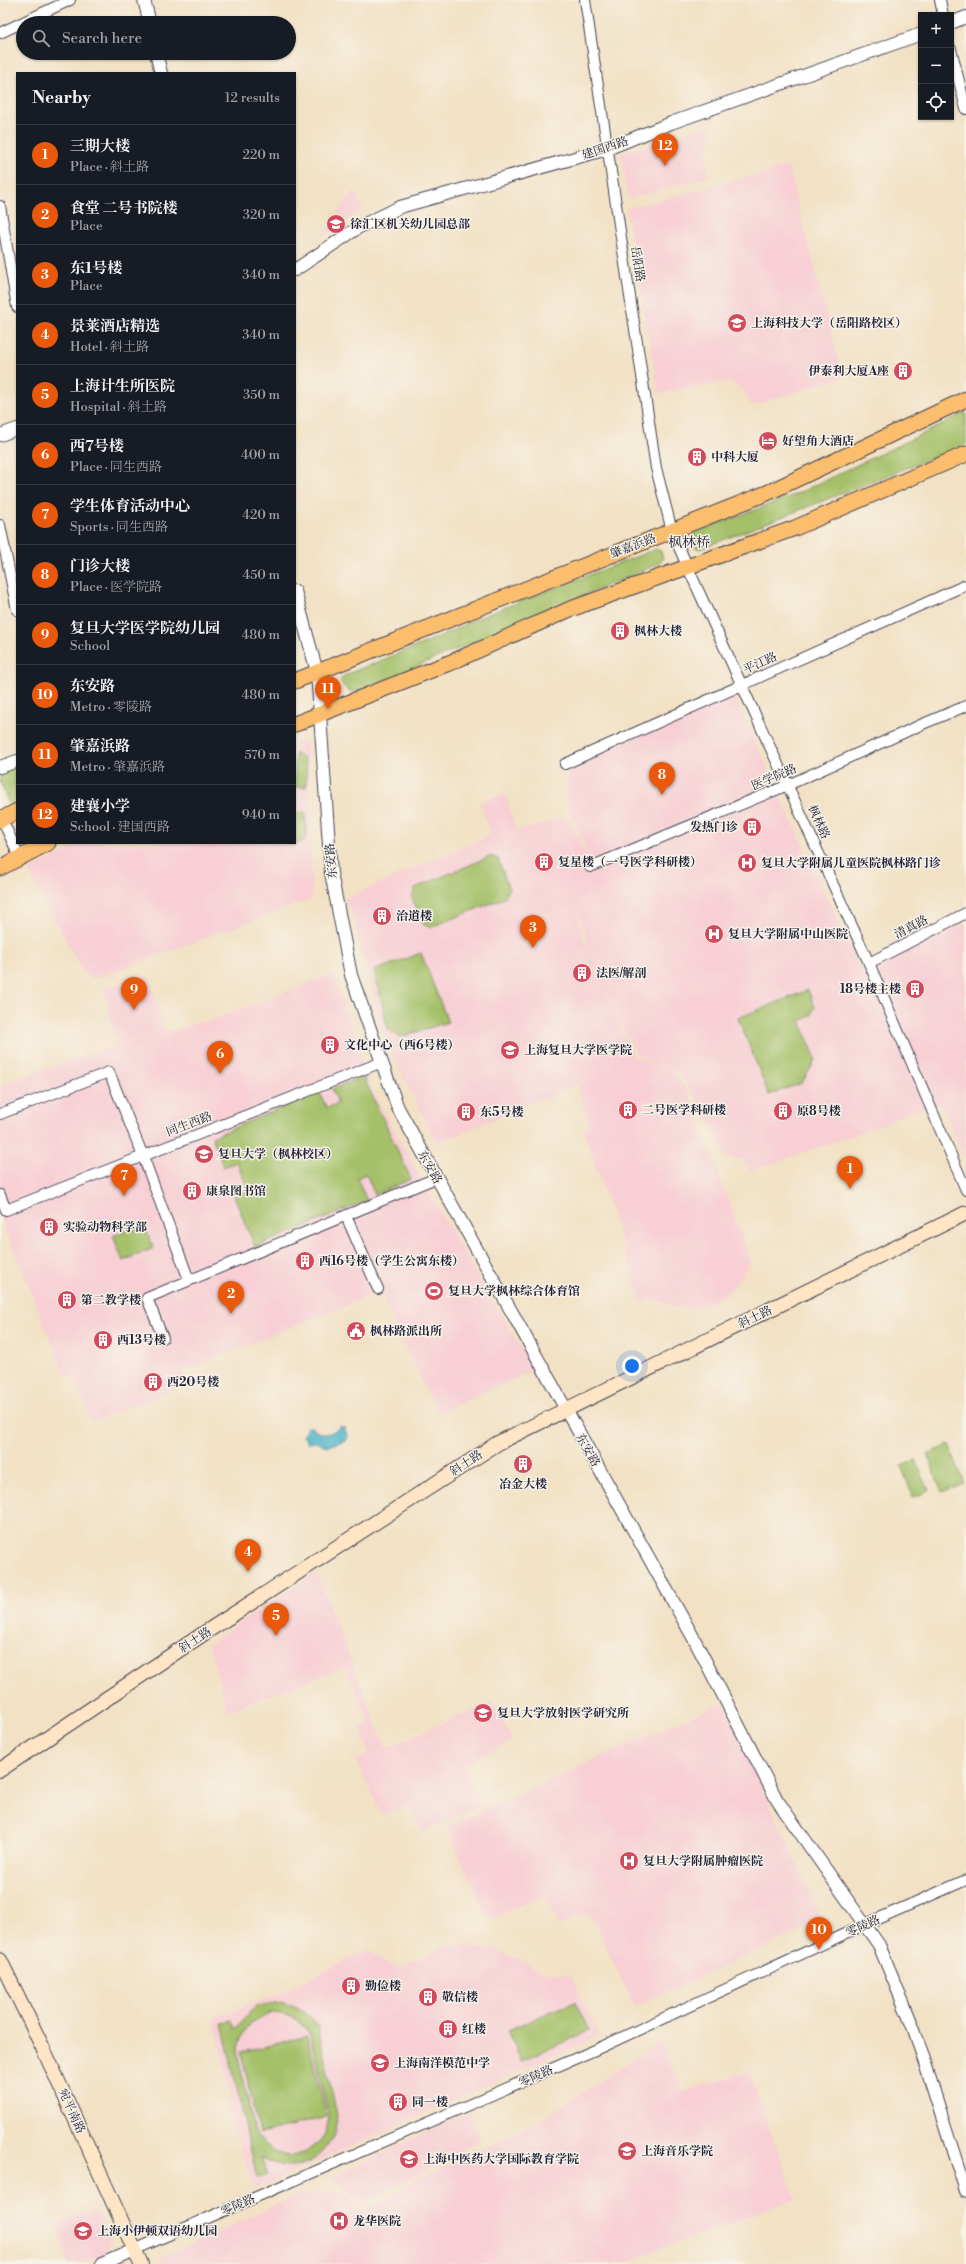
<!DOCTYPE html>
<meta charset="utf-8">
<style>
:root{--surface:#171b24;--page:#20242c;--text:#f1f3f6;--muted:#9ea1a6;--line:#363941;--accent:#ea580c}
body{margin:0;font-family:"Libre Bodoni","Noto Serif SC",serif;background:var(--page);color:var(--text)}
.controls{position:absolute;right:12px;top:12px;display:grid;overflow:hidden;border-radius:0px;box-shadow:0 1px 3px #0004}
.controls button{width:36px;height:36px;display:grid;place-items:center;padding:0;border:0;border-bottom:1px solid var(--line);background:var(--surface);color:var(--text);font:20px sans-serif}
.you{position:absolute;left:632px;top:1366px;width:14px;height:14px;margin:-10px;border:3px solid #fff;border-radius:50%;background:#1a73e8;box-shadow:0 0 0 6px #1a73e833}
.badge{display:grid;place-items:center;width:26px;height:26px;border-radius:50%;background:var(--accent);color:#fff;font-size:13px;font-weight:700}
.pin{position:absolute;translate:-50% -33px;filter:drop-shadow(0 1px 2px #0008)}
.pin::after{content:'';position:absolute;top:21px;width:14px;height:12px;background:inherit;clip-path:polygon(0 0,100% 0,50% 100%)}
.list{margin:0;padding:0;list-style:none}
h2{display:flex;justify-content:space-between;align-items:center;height:52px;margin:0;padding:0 16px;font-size:17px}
h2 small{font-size:13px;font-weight:400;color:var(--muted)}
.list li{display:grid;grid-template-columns:26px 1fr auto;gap:12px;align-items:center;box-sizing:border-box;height:60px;padding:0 16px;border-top:1px solid var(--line)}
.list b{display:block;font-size:15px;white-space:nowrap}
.list p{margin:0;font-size:13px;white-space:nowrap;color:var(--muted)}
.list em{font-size:13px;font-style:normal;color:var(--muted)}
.icon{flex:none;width:22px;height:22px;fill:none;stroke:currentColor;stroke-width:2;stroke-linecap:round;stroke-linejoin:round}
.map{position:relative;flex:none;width:966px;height:2264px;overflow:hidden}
.search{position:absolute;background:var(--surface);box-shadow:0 1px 3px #0004;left:16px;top:16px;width:280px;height:44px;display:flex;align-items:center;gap:10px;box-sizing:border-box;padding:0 14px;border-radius:22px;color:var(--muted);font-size:15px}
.panel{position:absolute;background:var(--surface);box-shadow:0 1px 3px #0004;left:16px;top:72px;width:280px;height:772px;border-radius:0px}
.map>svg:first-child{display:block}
.built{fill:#f7cfd4;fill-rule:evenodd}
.green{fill:#a4c067;stroke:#637151;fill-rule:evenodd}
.water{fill:#49b2c8;stroke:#366a82}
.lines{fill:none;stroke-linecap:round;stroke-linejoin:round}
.minor-casing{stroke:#413f50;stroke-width:12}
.tertiary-casing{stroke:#413f50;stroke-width:14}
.secondary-casing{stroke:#413f50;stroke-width:16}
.primary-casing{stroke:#413f50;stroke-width:17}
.minor{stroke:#fff;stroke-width:10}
.tertiary{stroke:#fff;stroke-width:12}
.secondary{stroke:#fde5c5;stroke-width:14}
.primary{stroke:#fabe6e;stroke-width:15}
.labels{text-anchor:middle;stroke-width:3;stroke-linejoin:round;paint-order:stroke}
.street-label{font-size:12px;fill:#22223b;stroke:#f7f3e8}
.poi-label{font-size:12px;font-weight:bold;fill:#22223b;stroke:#f7f3e8;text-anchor:start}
.quarter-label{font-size:14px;fill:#22223b;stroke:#f7f3e8}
</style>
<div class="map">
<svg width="966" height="2264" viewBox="0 0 966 2264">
<rect width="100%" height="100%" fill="#f7f3e8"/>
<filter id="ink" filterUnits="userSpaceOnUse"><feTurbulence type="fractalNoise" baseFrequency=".025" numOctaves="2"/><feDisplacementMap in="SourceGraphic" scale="8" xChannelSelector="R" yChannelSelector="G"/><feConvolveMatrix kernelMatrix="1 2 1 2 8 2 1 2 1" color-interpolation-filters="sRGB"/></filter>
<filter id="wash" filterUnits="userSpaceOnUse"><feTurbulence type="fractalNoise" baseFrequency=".012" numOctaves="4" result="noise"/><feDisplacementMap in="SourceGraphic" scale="16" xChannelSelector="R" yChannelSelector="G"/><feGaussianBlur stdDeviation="0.9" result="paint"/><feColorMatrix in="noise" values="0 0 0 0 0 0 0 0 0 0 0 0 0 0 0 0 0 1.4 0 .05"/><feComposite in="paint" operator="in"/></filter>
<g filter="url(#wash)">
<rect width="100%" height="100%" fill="#f2e1c4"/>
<!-- built -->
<g class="built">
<polygon points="710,125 711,142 707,146 708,177 628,199 621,154"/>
<polygon points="788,166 843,377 752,406 742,389 731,381 659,394 626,209"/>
<polygon points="355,190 363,210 320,238"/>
<path d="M733,693L862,974L966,922V1160L940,1102L912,1111L876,1127L751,1171L742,1159L727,1158L708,1119L682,1076L672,1071L688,1091L751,1262L736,1284L724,1295L708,1303L693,1307H675L651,1299L642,1303L584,1132L589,1125L577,1084L437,1143L385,1041L353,918L344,899L491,835L480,802L506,794L516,832L566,817L592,865L566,799L569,766ZM570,893L589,944L585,947V941ZM593,965L636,1054L657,1064L634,1056Z"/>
<polygon points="298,742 306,742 308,746 312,899 93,979 84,974 28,870 84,843 295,843 295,743"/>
<polygon points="333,974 373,1092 454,1237 534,1370 438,1413 401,1340 380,1292 181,1371 186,1384 92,1422 75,1380 64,1373 0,1216 0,1085 116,1045 105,988 149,976 165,1032 218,1018"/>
<polygon points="316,1572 386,1748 493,1701 513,1741 464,1764 481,1806 423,1832 409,1806 382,1815 356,1760 370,1754 361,1728 370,1724 345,1667 227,1711 209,1644"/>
<polygon points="723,1702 823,1921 634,2007 590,1912 559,1926 544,1895 489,1920 446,1827"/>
<polygon points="460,1945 495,1950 519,1959 538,1971 570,1975 599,2036 255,2189 227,2112 230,2096 214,2018 271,1997 368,1950 396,1969 447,1947"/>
<polygon points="660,2042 682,2092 749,2071 795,2199 621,2264 162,2264 160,2259 301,2193 344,2193 362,2213 416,2180 539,2121"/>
<polygon points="469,2111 481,2140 362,2205 332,2177"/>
<polygon points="97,2210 110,2239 107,2253 80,2264 68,2264 57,2224"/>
</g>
<!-- green -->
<g class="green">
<polygon points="966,411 966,444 963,446 700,549 695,547 692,539 694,533 794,495 935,428"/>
<path d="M656,549L661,551L663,558L658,564L356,692C347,691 343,688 340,679L345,675L444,635L475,619Z"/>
<path d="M295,753C310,757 306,774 306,787H295Z"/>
<polygon points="17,767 17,807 11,810 0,781 0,773"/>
<polygon points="295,813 305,813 307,836 303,841 292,845 291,843 295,843"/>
<polygon points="491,856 498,859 509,889 504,898 431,927 424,925 412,898 415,888"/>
<polygon points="421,953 448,1022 400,1037 388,1029 374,971"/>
<polygon points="808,990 815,1007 811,1016 800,1021 816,1059 802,1083 769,1095 738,1018"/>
<polygon points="363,1076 411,1179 375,1195 366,1174 357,1178 367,1201 255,1247 234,1196 248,1190 237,1162 223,1167 212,1137 319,1092 327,1108 338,1103 332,1089"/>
<polygon points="143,1223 154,1248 123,1261 113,1236"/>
<polygon points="949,1445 964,1483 942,1492 927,1454"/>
<polygon points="916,1460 929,1491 913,1497 901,1466"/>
<polygon points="575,2001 589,2031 521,2061 508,2030"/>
<path d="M281,2002C297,2007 309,2013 318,2027L337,2115C336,2156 298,2180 261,2157L267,2174L257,2178L222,2023L232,2021L234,2029L257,2006ZM269,2013C287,2013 301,2018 310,2035L329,2117L326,2132L320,2141L306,2152L291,2156L272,2150L256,2134L237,2052L243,2033L251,2023Z"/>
<polygon points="307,2036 327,2117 260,2133 241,2053"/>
</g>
<!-- water -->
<path class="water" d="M340,1426L345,1428L348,1438L344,1441L327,1446L315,1442L308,1443L303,1436L307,1427H312C320,1437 332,1435 340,1426Z"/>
</g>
<g filter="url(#ink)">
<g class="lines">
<!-- minor casing -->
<g class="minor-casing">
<g id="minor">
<polyline points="585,0 656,468 672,531 688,568 869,963 966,1190"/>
<polyline points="940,0 943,15"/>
<polyline points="0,33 70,0"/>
<polyline points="951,49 966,109"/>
<polyline points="0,206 17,307"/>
<polyline points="0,525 17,610"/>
<polyline points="565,764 966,585"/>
<polyline points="0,815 20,858"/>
<polyline points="590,867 788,785 925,723 966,706"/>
<polyline points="869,963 966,913"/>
<polyline points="0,1114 109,1072 143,1156 189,1280"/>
<polyline points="0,1195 6,1210 382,1062"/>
<polyline points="346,1216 378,1289"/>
<polyline points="163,1338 147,1298 436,1178"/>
<polyline points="134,2250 595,2050 866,1924 966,1880"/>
</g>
</g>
<!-- tertiary casing -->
<g class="tertiary-casing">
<g id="tertiary">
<polyline points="144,0 150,23"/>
<polyline points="951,23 966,17"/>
<polyline points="156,53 161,73"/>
<polyline points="295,270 359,227 400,207 607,149 671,123 921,34"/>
<polyline points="0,435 17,429"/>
<polyline points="295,591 317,672 331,873 351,975 398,1108 693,1637 777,1800 879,1945 914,2029 966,2192"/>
<polyline points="0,767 17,761"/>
<polyline points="102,2264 134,2250"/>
</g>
</g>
<!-- secondary casing -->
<g class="secondary-casing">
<g id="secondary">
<polyline points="0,1770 206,1632 498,1443 966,1213"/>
<polyline points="0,1960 43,2048 141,2264"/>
</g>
</g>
<!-- primary casing -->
<g class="primary-casing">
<g id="primary">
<polyline points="295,681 767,493 966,399"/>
<polyline points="295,724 454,661 568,610 795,528 966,454"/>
<polyline points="0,820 17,811"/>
<polyline points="0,868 48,843"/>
</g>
</g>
<!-- minor -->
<use href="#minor" class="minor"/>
<!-- tertiary -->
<use href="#tertiary" class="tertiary"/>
<!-- secondary -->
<use href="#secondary" class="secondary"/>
<!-- primary -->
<use href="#primary" class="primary"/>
</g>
</g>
<!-- icons -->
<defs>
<g id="school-disc" transform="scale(1)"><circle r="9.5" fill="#d1495b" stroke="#f7f3e8"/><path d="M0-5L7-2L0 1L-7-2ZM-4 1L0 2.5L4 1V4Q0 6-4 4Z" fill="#fff"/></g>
<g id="university-disc" transform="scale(1)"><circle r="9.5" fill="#d1495b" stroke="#f7f3e8"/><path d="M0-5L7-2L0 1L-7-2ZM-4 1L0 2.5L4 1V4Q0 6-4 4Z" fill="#fff"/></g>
<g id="building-disc" transform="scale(1)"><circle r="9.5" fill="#d1495b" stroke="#f7f3e8"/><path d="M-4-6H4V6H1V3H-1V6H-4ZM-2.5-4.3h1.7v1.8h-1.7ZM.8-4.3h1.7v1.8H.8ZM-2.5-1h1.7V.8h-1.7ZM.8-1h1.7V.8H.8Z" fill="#fff"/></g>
<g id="hotel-disc" transform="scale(1)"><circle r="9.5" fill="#d1495b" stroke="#f7f3e8"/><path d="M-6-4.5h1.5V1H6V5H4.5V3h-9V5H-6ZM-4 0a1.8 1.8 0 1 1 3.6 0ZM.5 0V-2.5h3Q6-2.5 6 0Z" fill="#fff"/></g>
<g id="hospital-disc" transform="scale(1)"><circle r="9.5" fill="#d1495b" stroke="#f7f3e8"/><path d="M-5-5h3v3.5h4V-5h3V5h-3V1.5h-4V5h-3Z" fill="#fff"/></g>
<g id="stadium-disc" transform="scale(1)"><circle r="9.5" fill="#d1495b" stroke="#f7f3e8"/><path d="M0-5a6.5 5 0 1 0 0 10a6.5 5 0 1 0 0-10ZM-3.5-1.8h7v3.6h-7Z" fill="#fff"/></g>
<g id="civic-disc" transform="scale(1)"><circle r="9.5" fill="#d1495b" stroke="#f7f3e8"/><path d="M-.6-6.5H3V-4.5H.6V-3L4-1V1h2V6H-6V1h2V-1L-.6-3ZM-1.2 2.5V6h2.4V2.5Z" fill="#fff"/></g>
</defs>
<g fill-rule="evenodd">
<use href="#school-disc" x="336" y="224"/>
<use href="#university-disc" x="737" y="323"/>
<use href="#building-disc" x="903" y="371"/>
<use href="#hotel-disc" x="768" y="441"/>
<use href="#building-disc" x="697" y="457"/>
<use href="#building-disc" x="620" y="631"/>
<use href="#building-disc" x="752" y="827"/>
<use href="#building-disc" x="544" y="862"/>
<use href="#hospital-disc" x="747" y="863"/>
<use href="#building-disc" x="382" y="916"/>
<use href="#hospital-disc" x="714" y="934"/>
<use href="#building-disc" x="582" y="973"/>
<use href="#building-disc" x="915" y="989"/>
<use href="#building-disc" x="330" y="1045"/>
<use href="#school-disc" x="510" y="1050"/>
<use href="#building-disc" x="628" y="1110"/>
<use href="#building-disc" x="783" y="1111"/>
<use href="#building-disc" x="466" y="1112"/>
<use href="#university-disc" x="204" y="1154"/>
<use href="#building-disc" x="192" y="1191"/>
<use href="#building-disc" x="49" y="1227"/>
<use href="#building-disc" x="305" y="1261"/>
<use href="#stadium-disc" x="434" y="1291"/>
<use href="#building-disc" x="67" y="1300"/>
<use href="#civic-disc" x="356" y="1331"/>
<use href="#building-disc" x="103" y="1340"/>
<use href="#building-disc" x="153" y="1382"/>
<use href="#building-disc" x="523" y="1464"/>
<use href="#university-disc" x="483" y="1713"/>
<use href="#hospital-disc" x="629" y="1861"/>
<use href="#building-disc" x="351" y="1986"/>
<use href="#building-disc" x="428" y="1997"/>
<use href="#building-disc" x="448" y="2029"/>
<use href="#school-disc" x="380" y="2063"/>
<use href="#building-disc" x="398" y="2102"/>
<use href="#university-disc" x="627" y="2151"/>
<use href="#school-disc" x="409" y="2159"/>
<use href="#hospital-disc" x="339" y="2221"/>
<use href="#school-disc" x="83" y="2231"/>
</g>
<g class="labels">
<!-- street labels -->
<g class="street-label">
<text transform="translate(605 148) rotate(-19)" y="4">建国西路</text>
<text transform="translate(638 264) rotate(81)" y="4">岳阳路</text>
<text transform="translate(633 546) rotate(-21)" y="4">肇嘉浜路</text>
<text transform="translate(760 663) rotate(-24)" y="4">平江路</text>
<text transform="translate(774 777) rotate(-23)" y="4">医学院路</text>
<text transform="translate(819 822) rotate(66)" y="4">枫林路</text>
<text transform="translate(331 861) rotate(-95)" y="4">东安路</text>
<text transform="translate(911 927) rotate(-27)" y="4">清真路</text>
<text transform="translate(189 1124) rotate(-21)" y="4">同生西路</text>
<text transform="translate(430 1167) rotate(61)" y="4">东安路</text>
<text transform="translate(755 1317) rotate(-26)" y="4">斜土路</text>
<text transform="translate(588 1450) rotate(61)" y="4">东安路</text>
<text transform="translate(466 1463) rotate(-33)" y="4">斜土路</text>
<text transform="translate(195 1640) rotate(-33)" y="4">斜土路</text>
<text transform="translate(863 1926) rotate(-24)" y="4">零陵路</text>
<text transform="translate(536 2076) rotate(-23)" y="4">零陵路</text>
<text transform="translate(72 2111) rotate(66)" y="4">宛平南路</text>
<text transform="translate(238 2205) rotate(-23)" y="4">零陵路</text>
</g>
<!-- poi labels -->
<g class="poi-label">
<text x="350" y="228">徐汇区机关幼儿园总部</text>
<text x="751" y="327">上海科技大学（岳阳路校区）</text>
<text x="889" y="375" text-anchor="end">伊泰利大厦A座</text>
<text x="782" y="445">好望角大酒店</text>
<text x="711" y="461">中科大厦</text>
<text x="634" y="635">枫林大楼</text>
<text x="738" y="831" text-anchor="end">发热门诊</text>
<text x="558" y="866">复星楼（一号医学科研楼）</text>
<text x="761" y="867">复旦大学附属儿童医院枫林路门诊</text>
<text x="396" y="920">治道楼</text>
<text x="728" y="938">复旦大学附属中山医院</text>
<text x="596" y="977">法医/解剖</text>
<text x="901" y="993" text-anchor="end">18号楼主楼</text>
<text x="344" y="1049">文化中心（西6号楼）</text>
<text x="524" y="1054">上海复旦大学医学院</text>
<text x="642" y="1114">二号医学科研楼</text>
<text x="797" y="1115">原8号楼</text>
<text x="480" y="1116">东5号楼</text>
<text x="218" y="1158">复旦大学（枫林校区）</text>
<text x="206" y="1195">康泉图书馆</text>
<text x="63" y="1231">实验动物科学部</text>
<text x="319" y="1265">西16号楼（学生公寓东楼）</text>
<text x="448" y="1295">复旦大学枫林综合体育馆</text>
<text x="81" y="1304">第二教学楼</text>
<text x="370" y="1335">枫林路派出所</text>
<text x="117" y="1344">西13号楼</text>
<text x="167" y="1386">西20号楼</text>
<text x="523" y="1488" text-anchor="middle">冶金大楼</text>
<text x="497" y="1717">复旦大学放射医学研究所</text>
<text x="643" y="1865">复旦大学附属肿瘤医院</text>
<text x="365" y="1990">勤俭楼</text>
<text x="442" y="2001">敬信楼</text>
<text x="462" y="2033">红楼</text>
<text x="394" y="2067">上海南洋模范中学</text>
<text x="412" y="2106">同一楼</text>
<text x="641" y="2155">上海音乐学院</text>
<text x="423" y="2163">上海中医药大学国际教育学院</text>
<text x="353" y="2225">龙华医院</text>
<text x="97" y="2235">上海小伊顿双语幼儿园</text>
</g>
<!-- quarter labels -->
<g class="quarter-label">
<text x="689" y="547">枫林桥</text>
</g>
</g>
</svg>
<div class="controls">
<button>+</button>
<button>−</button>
<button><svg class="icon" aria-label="locate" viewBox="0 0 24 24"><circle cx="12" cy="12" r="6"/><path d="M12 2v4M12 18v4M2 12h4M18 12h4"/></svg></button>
</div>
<div class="you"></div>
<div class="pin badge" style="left:850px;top:1189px">1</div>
<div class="pin badge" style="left:231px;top:1314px">2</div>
<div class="pin badge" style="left:533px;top:948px">3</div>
<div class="pin badge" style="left:248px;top:1572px">4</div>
<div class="pin badge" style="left:276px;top:1636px">5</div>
<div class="pin badge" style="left:220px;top:1074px">6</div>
<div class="pin badge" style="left:124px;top:1196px">7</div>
<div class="pin badge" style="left:662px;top:795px">8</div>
<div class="pin badge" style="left:134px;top:1010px">9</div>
<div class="pin badge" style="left:819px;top:1950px">10</div>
<div class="pin badge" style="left:328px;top:709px">11</div>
<div class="pin badge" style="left:665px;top:166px">12</div>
<div class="search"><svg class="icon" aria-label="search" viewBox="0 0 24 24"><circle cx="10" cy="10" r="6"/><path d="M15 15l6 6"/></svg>Search here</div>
<section class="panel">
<h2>Nearby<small>12 results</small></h2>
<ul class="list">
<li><span class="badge">1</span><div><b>三期大楼</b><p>Place · 斜土路</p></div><em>220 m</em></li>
<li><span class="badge">2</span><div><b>食堂 二号书院楼</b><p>Place</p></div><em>320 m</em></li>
<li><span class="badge">3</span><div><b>东1号楼</b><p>Place</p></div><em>340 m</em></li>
<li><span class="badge">4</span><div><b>景莱酒店精选</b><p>Hotel · 斜土路</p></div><em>340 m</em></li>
<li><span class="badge">5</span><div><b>上海计生所医院</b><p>Hospital · 斜土路</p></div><em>350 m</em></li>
<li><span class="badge">6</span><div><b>西7号楼</b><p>Place · 同生西路</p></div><em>400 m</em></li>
<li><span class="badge">7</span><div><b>学生体育活动中心</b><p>Sports · 同生西路</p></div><em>420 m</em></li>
<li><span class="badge">8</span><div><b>门诊大楼</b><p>Place · 医学院路</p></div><em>450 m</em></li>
<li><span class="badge">9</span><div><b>复旦大学医学院幼儿园</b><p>School</p></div><em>480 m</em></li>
<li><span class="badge">10</span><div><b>东安路</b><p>Metro · 零陵路</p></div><em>480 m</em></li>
<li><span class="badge">11</span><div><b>肇嘉浜路</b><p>Metro · 肇嘉浜路</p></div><em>570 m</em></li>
<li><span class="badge">12</span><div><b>建襄小学</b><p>School · 建国西路</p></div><em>940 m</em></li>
</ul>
</section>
</div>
